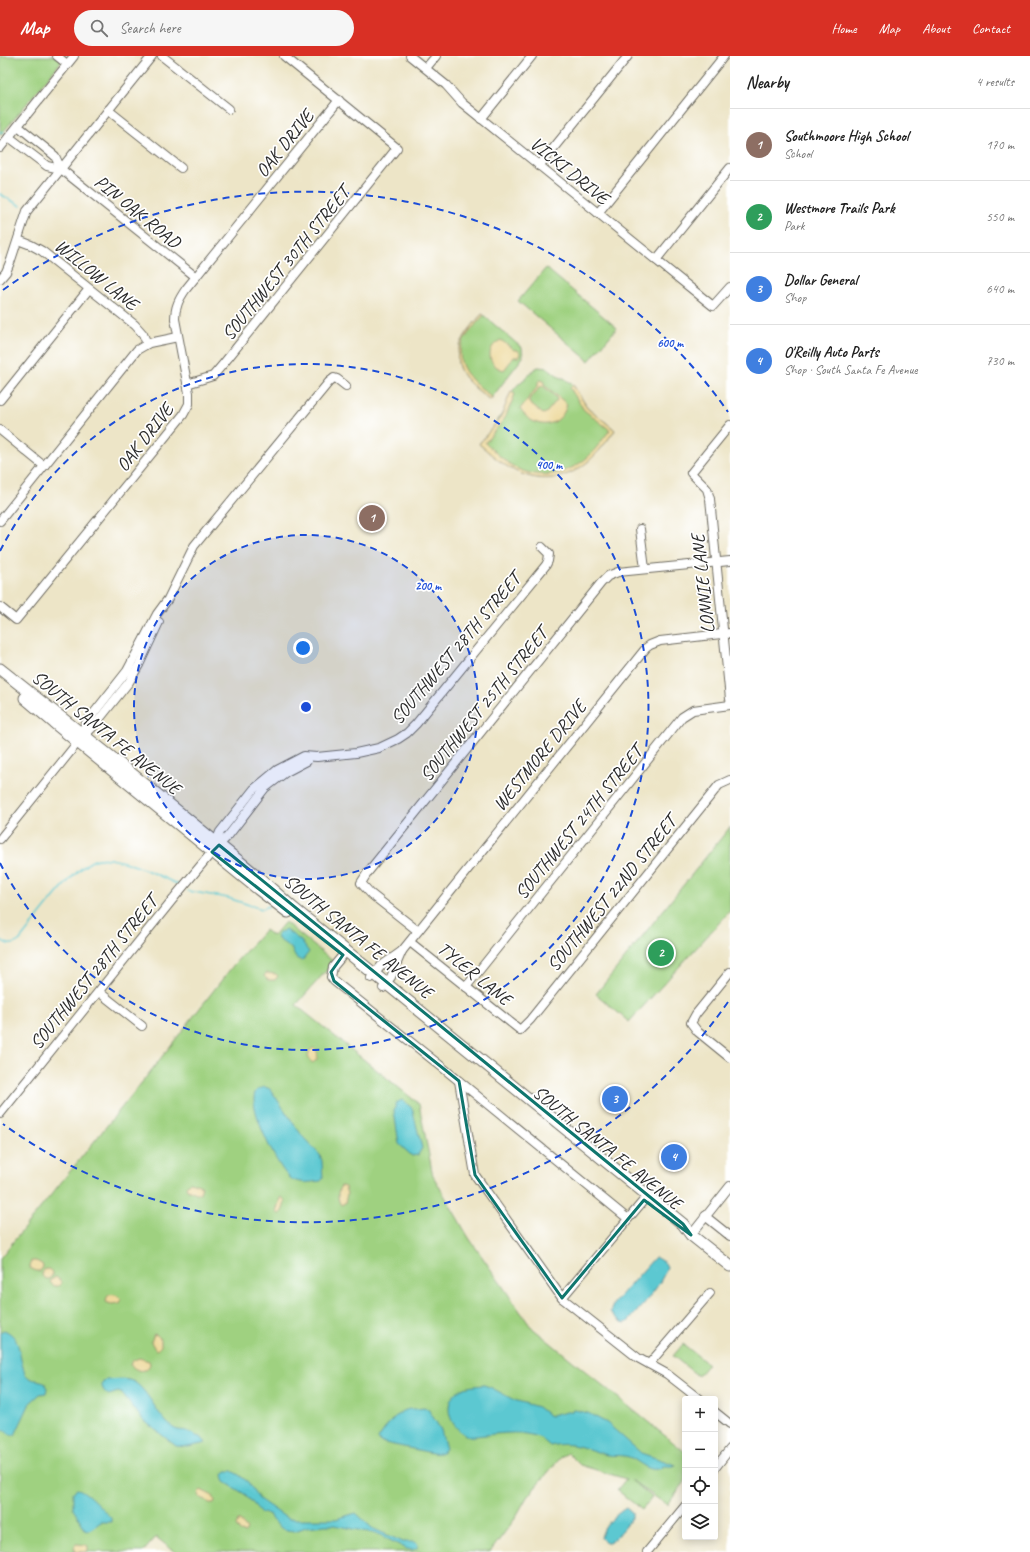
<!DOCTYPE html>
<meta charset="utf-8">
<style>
:root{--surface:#fff;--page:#f6f6f6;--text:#222;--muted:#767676;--line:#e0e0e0;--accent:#d93025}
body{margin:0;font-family:Caveat,sans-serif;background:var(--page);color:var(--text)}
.controls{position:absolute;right:12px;bottom:12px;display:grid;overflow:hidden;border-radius:4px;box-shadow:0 2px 10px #0003}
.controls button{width:36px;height:36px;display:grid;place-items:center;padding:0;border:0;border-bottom:1px solid var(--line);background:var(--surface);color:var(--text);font:20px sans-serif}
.you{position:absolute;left:303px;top:592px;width:14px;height:14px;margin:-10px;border:3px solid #fff;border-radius:50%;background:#1a73e8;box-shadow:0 0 0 6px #1a73e833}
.badge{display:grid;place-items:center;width:26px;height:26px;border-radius:50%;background:var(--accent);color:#fff;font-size:13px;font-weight:700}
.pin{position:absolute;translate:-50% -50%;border:2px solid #fff;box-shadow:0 1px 4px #0006}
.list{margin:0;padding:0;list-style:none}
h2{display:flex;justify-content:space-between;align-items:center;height:52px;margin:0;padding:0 16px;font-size:17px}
h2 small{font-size:13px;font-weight:400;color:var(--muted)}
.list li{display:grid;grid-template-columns:26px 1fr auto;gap:12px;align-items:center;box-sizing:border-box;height:72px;padding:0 16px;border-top:1px solid var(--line)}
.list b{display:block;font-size:15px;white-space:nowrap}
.list p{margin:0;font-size:13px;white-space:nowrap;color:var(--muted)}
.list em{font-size:13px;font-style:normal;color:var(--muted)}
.icon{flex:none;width:22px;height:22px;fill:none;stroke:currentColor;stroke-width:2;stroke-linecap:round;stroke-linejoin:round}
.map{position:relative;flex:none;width:730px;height:1496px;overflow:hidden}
header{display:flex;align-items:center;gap:24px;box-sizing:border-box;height:56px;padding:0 20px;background:var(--accent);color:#fff}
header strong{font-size:19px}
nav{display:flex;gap:22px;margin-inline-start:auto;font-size:14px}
.search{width:280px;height:36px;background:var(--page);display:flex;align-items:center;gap:10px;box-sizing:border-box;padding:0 14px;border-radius:22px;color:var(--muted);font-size:15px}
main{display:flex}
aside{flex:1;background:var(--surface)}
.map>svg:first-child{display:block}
.green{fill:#9fd180;stroke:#657e56}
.sand{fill:#eeda9e;stroke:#8c8264;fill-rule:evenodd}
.water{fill:#5bc8d1;stroke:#437a7e}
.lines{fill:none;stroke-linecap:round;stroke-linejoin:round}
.stream{stroke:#5bc8d1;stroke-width:1.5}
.minor-casing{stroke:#6f6c62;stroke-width:10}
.major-casing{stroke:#6f6c62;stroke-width:13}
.minor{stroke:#fff;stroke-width:8}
.major{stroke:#fff;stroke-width:11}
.marked{fill:none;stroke:#0f766e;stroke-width:3;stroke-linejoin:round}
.ring{fill:none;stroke:#1d4ed8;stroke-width:2;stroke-dasharray:7 5}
.labels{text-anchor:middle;stroke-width:3.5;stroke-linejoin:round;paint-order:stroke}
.street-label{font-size:19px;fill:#2b2b2b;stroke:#fff}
.centre{fill:#1d4ed8;stroke:#fff;stroke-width:2}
.ring-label{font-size:12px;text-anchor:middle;font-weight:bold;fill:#1d4ed8;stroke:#fff;stroke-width:3.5;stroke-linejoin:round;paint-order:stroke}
</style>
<header>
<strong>Map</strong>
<div class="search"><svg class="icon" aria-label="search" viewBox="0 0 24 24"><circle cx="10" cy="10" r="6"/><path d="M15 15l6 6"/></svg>Search here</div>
<nav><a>Home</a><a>Map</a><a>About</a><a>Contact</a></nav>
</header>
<main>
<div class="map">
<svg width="730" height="1496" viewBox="0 0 730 1496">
<rect width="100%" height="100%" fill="#fff"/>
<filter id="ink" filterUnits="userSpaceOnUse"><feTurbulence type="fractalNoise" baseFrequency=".025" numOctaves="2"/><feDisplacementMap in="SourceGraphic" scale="8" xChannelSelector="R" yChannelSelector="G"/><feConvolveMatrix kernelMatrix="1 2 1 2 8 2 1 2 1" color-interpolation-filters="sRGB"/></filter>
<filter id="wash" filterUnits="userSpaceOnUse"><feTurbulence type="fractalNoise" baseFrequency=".012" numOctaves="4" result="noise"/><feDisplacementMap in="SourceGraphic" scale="16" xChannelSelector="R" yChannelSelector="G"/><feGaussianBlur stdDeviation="0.9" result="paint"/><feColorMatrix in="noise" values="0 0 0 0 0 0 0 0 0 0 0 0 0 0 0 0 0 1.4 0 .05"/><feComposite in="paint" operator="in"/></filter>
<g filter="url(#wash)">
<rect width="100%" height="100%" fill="#ede5c7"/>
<!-- green -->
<g class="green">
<polygon points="0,0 66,0 0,80"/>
<polygon points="546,212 617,272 589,305 518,245"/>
<path d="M482,258L522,292L523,301L490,344C482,337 473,331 466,323C446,299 466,277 482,258Z"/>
<path d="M538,311L548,312L561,322H564L573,329L587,351L615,374C608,383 601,394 592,402C568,424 538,429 510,412C499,405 489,396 479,388C486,379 494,371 500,361C510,347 507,337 522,325C529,321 531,314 538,311Z"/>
<polygon points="730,771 730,855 629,966 596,938"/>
<polygon points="285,866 334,906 296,949 419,1048 433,1120 469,1182 531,1271 685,1396 685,1426 667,1449 631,1424 652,1441 642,1454 617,1434 626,1423 580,1409 568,1397 562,1400 527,1441 514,1464 490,1496 175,1496 156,1481 143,1496 0,1496 0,1202 143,1025 235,907 265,874 273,880"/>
<polygon points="683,1288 708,1308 698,1320 673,1300"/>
</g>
<!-- sand -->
<g class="sand">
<path d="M482,258L484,259C478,266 471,273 466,281C449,308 473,326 492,341L490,344C482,337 473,331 466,323C446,299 466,277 482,258Z"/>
<path d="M501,284L514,294H518L520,297L519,301H514L504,314C487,310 485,291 501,284Z"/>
<path d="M540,324L544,325V329L567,348C561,374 533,374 520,353L538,330V326ZM543,330L556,341L557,344L546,357L543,358L529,347V344L540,331Z"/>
<path d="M573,329L587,351L615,374C608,383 601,394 592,402C568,425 538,429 510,412C499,406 489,396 479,388L501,361L511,335L515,338L505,362L485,387C493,394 502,403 511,409C536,425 566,420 588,401C596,393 603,383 610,374L584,354L570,332Z"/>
<polygon points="266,917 276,918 278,920 275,924 268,924 264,920"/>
<path d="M313,992C318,994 318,998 317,1003L313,1007L308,1003L309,995Z"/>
<polygon points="190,1126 202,1130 200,1137 196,1137 187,1133 186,1130"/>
<path d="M341,1130L345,1131L347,1138L345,1147L341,1149C337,1144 337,1134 341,1130Z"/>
<path d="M282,1141L285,1145C284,1150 283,1156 279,1158L276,1156L280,1142Z"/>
<polygon points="31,1205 36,1205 42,1208 43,1211 40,1215 36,1215 30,1212"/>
<circle cx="47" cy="1218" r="5"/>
<path d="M56,1221L62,1226C59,1232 53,1231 50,1226L52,1223Z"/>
<path d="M109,1239C113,1238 118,1239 121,1243L120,1247L111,1248L106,1246L107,1241Z"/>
<polygon points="154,1278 157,1279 161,1283 161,1290 157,1294 155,1293 151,1286"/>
<path d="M139,1302L149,1305L150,1308C146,1318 137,1315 130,1309L132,1305Z"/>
<polygon points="201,1434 213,1440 215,1445 214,1447 209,1447 206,1444 199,1441 198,1437"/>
<polygon points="238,1465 240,1465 247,1473 245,1477 240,1476 236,1470"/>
<polygon points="76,1488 87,1489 88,1491 88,1494 86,1496 76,1496 74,1491"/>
</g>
<!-- water -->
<g class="water">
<polygon points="285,873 301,885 309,896 302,905 296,902 291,892 278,883 277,879"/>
<path d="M265,1031L270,1033L303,1081L320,1099L322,1105L323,1123L321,1125C310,1126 298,1129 289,1121C277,1111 248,1051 255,1037C257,1033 261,1032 265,1031Z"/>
<polygon points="402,1044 412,1052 422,1092 418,1099 412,1100 399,1088 394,1055 396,1047"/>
<path d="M655,1201L665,1207L667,1211C660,1232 642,1249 628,1266L625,1267L620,1265L610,1256L614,1247Z"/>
<path d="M4,1274C21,1281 18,1296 23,1311C24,1314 24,1317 26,1319C32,1326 40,1323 46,1327L45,1329L47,1332L46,1337L40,1338L30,1347L15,1379L9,1378L0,1371V1276Z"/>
<path d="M107,1324C113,1324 122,1322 129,1324C147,1328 157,1363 175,1373C179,1375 183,1374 187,1375C192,1377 196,1381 201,1381L206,1387L188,1391L176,1390L143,1364L123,1338L118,1336L109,1339C104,1336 100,1331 103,1325Z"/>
<path d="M484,1329L492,1332L514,1344L538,1351L548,1359L551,1360L575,1354L588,1357L607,1367L641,1397L676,1409C672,1411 669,1410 664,1410C659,1411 664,1411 659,1413C645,1416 638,1402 625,1400C619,1399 613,1400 607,1399C586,1393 572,1385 550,1390C546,1387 542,1382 538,1381C522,1375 503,1377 486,1379C481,1379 474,1381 468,1380C452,1374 442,1351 455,1338C463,1330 474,1330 484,1329Z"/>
<path d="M423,1352L428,1353L441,1374L446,1393C442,1397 438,1398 432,1397L380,1386L378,1383C385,1372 396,1355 410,1353C415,1353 419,1353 423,1352Z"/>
<polygon points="226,1415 232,1415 239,1419 248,1426 259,1443 288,1463 336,1463 356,1457 372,1472 403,1486 415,1486 418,1488 417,1492 412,1494 407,1493 378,1478 334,1469 325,1469 306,1471 295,1475 287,1474 281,1472 272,1464 269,1458 261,1457 246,1439 225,1426 223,1419"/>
<path d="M77,1433C85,1433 104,1455 111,1462V1466H101L91,1473L86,1475L73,1452V1436Z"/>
<path d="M626,1452L632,1457V1462L615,1482L609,1486H606L601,1482C602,1471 616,1458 626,1452Z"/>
</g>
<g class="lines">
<!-- stream -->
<g class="stream">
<polyline points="0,76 4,76"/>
<polyline points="0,138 21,150"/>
<polyline points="188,835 228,842 262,853 269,850"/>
<path d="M0,883C7,889 12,890 19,885C35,866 76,807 98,803C118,799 160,820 179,829"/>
</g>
</g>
</g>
<g filter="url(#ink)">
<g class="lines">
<!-- minor casing -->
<g class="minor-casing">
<g id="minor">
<polyline points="57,0 67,8"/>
<polyline points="162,0 229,53"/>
<polyline points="410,0 446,29 462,47 703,242 713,250 730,231"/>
<polyline points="426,12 436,0"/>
<polyline points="108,54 181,112"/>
<polyline points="481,63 532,0"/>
<polyline points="9,81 47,110 61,113 55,100 18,70"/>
<polyline points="0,92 74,0"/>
<polyline points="539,110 628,0"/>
<polyline points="61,113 196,221"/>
<polyline points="598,157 724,0"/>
<polyline points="18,184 31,189 42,195 135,269 143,278 147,288"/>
<polyline points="656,204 730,112"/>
<polyline points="0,223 6,216 11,204 27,155 152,0"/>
<polyline points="187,328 213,320 224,307 397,92 284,0"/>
<polyline points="0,344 89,233"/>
<polyline points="730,369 691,417 707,433 710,443 730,643"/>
<polyline points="0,374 44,410"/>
<polyline points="0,465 137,294 149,287 178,281"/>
<polyline points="640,473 645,513"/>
<path d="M0,551L16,564L183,359L189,348V337L175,263C175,251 179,243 186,233L339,44"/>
<polyline points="79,682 86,667 127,615 157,558 168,543 194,490 329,326 334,322 337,323 346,330"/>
<polyline points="0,783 78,686 93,671 129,626 139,609 159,566"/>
<polyline points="214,791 220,776 254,733 277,714 304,700 317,701 356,697 379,692 398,683 407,677 416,668 546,509 548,505 549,498 542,491"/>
<polyline points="418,875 371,838 361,827 368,816 601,527 608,520 618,516 730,505"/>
<polyline points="410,886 520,974 530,964 719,729 730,724"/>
<polyline points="343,899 333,911 331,921 334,925 442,1011 627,1162"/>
<polyline points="730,916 696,958 691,967 698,976 730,1002"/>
<polyline points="371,922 381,910 402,895 646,592 650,589 660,585 730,577"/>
<polyline points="466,931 682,661 693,654 730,649"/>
<polyline points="383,932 391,921 402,895"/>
<polyline points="99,936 142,970"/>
<polyline points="459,1025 475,1119 562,1242 638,1302 667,1318 699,1343"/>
<polyline points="0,1058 177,838 212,796 228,780 265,732 286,716 307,705"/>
<polyline points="705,1160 730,1180"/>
<polyline points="691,1179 730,1130"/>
<polyline points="562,1242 644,1144"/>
<polyline points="649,1308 710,1237"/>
<polyline points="715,1356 730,1368"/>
<polyline points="715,1412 730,1393"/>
<polyline points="647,1496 685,1450"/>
</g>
</g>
<!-- major casing -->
<g class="major-casing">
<g id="major">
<polyline points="0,613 110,700 257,820 293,852 683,1168 691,1179 730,1210"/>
<polyline points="25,642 58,670 258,833 288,856"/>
</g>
</g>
<!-- minor -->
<use href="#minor" class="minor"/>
<!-- major -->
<use href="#major" class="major"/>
</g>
</g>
<!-- marked area -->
<path class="marked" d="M219,789L683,1168L691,1179L644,1144L562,1242L475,1119L459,1025L334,925L331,916L343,899L212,796Z"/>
<!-- distance rings -->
<circle cx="306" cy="651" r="172" fill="#1d4ed8" fill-opacity=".12"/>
<g class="ring">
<circle cx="306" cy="651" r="172"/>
<path d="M0 495A343 343 0 1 1 0 807"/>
<path d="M728 946A515 515 0 0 1 3 1068M3 234A515 515 0 0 1 728 356"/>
</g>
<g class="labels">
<!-- street labels -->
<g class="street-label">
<text transform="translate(284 87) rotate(-51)" y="7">OAK DRIVE</text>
<text transform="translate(570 114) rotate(39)" y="7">VICKI DRIVE</text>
<text transform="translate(138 155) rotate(39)" y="7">PIN OAK ROAD</text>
<text transform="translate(285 207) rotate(-51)" y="7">SOUTHWEST 30TH STREET</text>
<text transform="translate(97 218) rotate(39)" y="7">WILLOW LANE</text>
<text transform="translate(144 381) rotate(-52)" y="7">OAK DRIVE</text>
<text transform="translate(702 528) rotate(-96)" y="7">LONNIE LANE</text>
<text transform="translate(455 592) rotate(-50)" y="7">SOUTHWEST 28TH STREET</text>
<text transform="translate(483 648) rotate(-51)" y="7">SOUTHWEST 25TH STREET</text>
<text transform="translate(107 676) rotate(39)" y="7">SOUTH SANTA FE AVENUE</text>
<text transform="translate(539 699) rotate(-51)" y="7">WESTMORE DRIVE</text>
<text transform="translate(578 766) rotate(-51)" y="7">SOUTHWEST 24TH STREET</text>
<text transform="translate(611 837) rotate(-51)" y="7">SOUTHWEST 22ND STREET</text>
<text transform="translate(359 880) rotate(39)" y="7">SOUTH SANTA FE AVENUE</text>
<text transform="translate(93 916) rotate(-51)" y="7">SOUTHWEST 28TH STREET</text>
<text transform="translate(475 917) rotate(39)" y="7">TYLER LANE</text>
<text transform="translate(608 1091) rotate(39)" y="7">SOUTH SANTA FE AVENUE</text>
</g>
</g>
<circle cx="306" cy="651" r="6" class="centre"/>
<g class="ring-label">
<text x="670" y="291">600 m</text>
<text x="549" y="413">400 m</text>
<text x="428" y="534">200 m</text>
</g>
</svg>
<div class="controls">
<button>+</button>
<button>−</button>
<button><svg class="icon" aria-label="locate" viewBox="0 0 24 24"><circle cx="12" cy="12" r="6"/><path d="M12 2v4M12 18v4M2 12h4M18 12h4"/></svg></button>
<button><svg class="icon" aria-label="layers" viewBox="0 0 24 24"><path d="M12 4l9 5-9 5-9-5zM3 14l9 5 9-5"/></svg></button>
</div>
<div class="you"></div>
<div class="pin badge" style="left:372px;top:462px;background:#8d6e63">1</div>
<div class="pin badge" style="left:661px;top:897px;background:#2e9e5b">2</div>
<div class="pin badge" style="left:615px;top:1043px;background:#3f7fe0">3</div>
<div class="pin badge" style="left:674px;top:1101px;background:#3f7fe0">4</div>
</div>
<aside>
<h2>Nearby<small>4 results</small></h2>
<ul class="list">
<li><span class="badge" style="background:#8d6e63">1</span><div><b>Southmoore High School</b><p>School</p></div><em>170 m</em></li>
<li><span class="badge" style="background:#2e9e5b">2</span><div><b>Westmore Trails Park</b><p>Park</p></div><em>550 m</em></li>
<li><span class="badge" style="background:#3f7fe0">3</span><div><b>Dollar General</b><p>Shop</p></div><em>640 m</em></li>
<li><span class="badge" style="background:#3f7fe0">4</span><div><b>O'Reilly Auto Parts</b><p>Shop · South Santa Fe Avenue</p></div><em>730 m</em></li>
</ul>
</aside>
</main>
